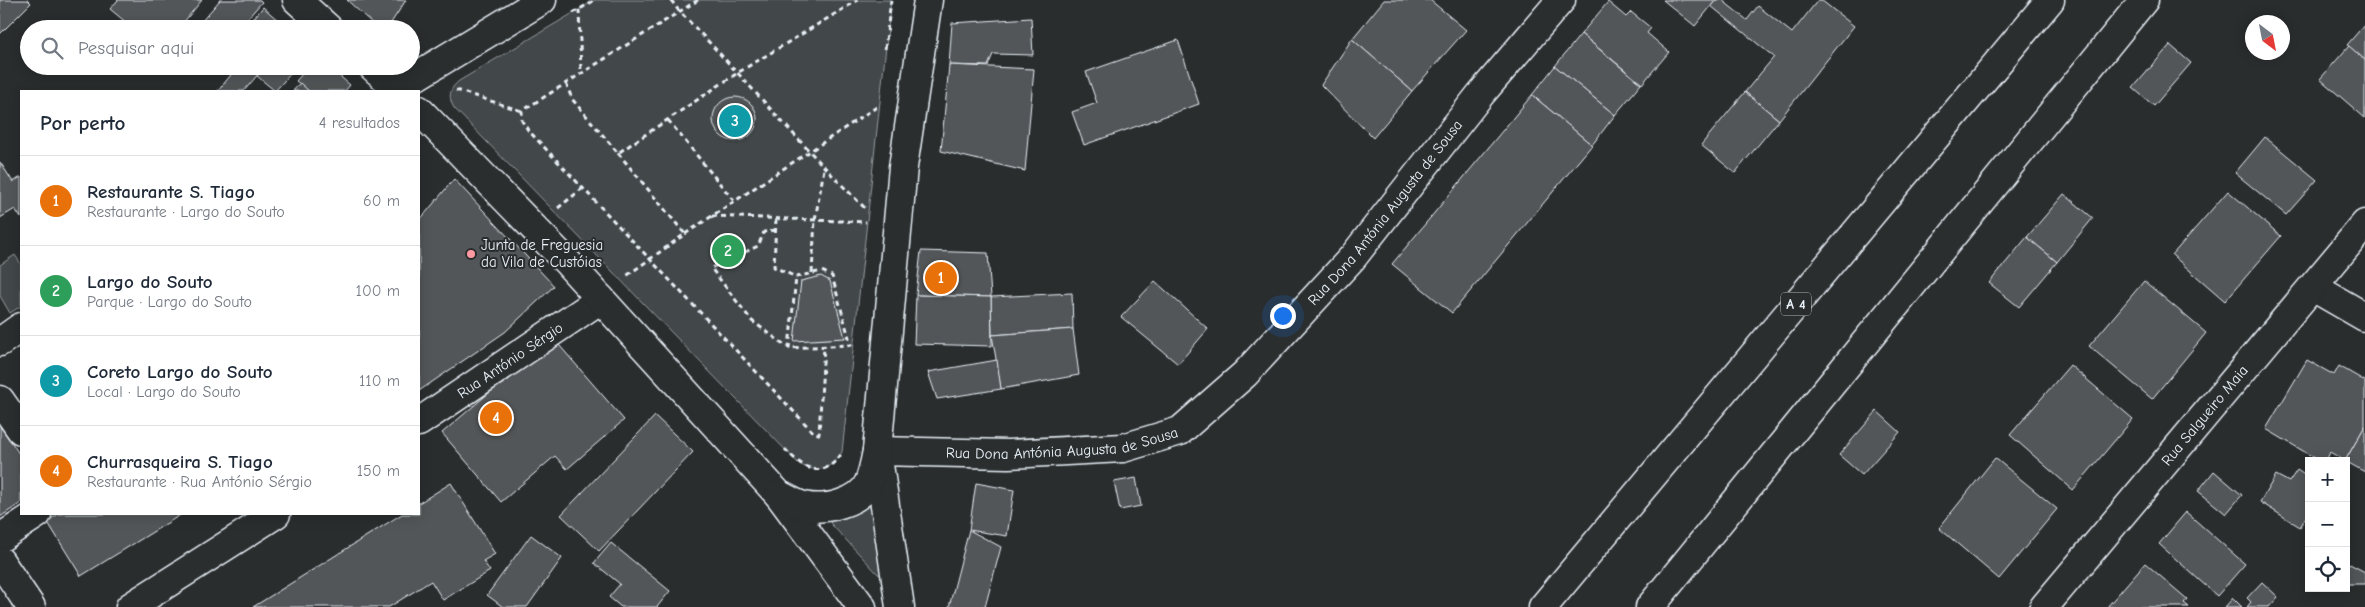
<!DOCTYPE html>
<html lang="pt">
<meta charset="utf-8">
<style>
:root{--surface:#fff;--page:#f6f6f7;--text:#1f2937;--muted:#747a83;--line:#e0e1e3;--accent:#111827}
body{margin:0;font-family:"Comic Neue",sans-serif;background:var(--page);color:var(--text)}
.controls{position:absolute;right:15px;bottom:15px;display:grid;overflow:hidden;border-radius:0px;box-shadow:0 2px 12px #0003}
.controls button{width:45px;height:45px;display:grid;place-items:center;padding:0;border:0;border-bottom:1px solid var(--line);background:var(--surface);color:var(--text);font:25px sans-serif}
.compass{position:absolute;left:2245px;top:15px;width:45px;height:45px;border-radius:50%;background:var(--surface);box-shadow:0 2px 12px #0003;rotate:148deg}
.you{position:absolute;left:1282px;top:315px;width:18px;height:18px;margin:-12px;border:4px solid #fff;border-radius:50%;background:#1a73e8;box-shadow:0 0 0 8px #1a73e833}
.badge{display:grid;place-items:center;width:32px;height:32px;border-radius:50%;background:var(--accent);color:#fff;font-size:16px;font-weight:700}
.pin{position:absolute;translate:-50% -50%;border:2px solid #fff;box-shadow:0 1px 5px #0006}
.list{margin:0;padding:0;list-style:none}
h2{display:flex;justify-content:space-between;align-items:center;height:65px;margin:0;padding:0 20px;font-size:21px}
h2 small{font-size:16px;font-weight:400;color:var(--muted)}
.list li{display:grid;grid-template-columns:32px 1fr auto;gap:15px;align-items:center;box-sizing:border-box;height:90px;padding:0 20px;border-top:1px solid var(--line)}
.list b{display:block;font-size:19px;white-space:nowrap}
.list p{margin:0;font-size:16px;white-space:nowrap;color:var(--muted)}
.list em{font-size:16px;font-style:normal;color:var(--muted)}
.icon{flex:none;width:28px;height:28px;fill:none;stroke:currentColor;stroke-width:2;stroke-linecap:round;stroke-linejoin:round}
.map{position:relative;flex:none;width:2365px;height:607px;overflow:hidden}
.search{position:absolute;background:var(--surface);box-shadow:0 2px 12px #0003;left:20px;top:20px;width:400px;height:55px;display:flex;align-items:center;gap:12px;box-sizing:border-box;padding:0 18px;border-radius:28px;color:var(--muted);font-size:19px}
.panel{position:absolute;background:var(--surface);box-shadow:0 2px 12px #0003;left:20px;top:90px;width:400px;height:425px;border-radius:0px}
.map>svg:first-child{display:block}
.green{fill:#424648;stroke:#959ca0}
.building{fill:#535759;stroke:#e8f1f8}
.lines{fill:none;stroke-linecap:round;stroke-linejoin:round}
.street-casing{stroke:#e8f1f8;stroke-width:31}
.secondary-casing{stroke:#e8f1f8;stroke-width:31}
.highway-casing{stroke:#e8f1f8;stroke-width:31}
.path{stroke:#e8f1f8;stroke-width:3;stroke-dasharray:5 4;stroke-linecap:butt}
.street{stroke:#2a2d2e;stroke-width:28}
.secondary{stroke:#2a2d2e;stroke-width:28}
.highway{stroke:#2a2d2e;stroke-width:28}
.poi-dot{fill:#ff9aa2;stroke:#2a2d2e;stroke-width:2}
.labels{text-anchor:middle;stroke-width:4;stroke-linejoin:round;paint-order:stroke}
.shield{fill:#2a2d2e;stroke:#afb6bb;stroke-width:1}
.shield-label{font-size:14px;font-weight:bold;fill:#e8f1f8}
.street-label{font-size:15px;fill:#e8f1f8;stroke:#2a2d2e}
.poi-label{font-size:15px;fill:#e8f1f8;stroke:#2a2d2e;text-anchor:start}
</style>
<div class="map">
<svg width="2365" height="607" viewBox="0 0 2365 607">
<rect width="100%" height="100%" fill="#2a2d2e"/>
<filter id="ink" filterUnits="userSpaceOnUse"><feTurbulence type="fractalNoise" baseFrequency=".02" numOctaves="2"/><feDisplacementMap in="SourceGraphic" scale="10" xChannelSelector="R" yChannelSelector="G"/><feConvolveMatrix kernelMatrix="1 2 1 2 8 2 1 2 1" color-interpolation-filters="sRGB"/></filter>
<g filter="url(#ink)">
<!-- green -->
<g class="green">
<path d="M595,0H891L842,452C830,470 818,474 799,464L454,108C448,97 449,89 459,81Z"/>
<polygon points="15,255 21,264 21,306 10,313 0,296 0,265"/>
<polygon points="868,506 872,511 885,577 878,574 831,524 829,518 830,513"/>
</g>
<!-- building -->
<g class="building">
<polygon points="0,0 28,0 31,3 0,34"/>
<polygon points="118,0 202,0 178,29 134,29 110,9"/>
<polygon points="220,0 260,0 262,2 238,29 195,29"/>
<polygon points="347,0 406,0 389,26 375,26"/>
<polygon points="1384,0 1430,0 1466,30 1412,91 1352,39"/>
<polygon points="1663,0 1716,0 1695,26"/>
<polygon points="1716,0 1722,0 1747,20 1758,6 1792,33 1818,0 1821,0 1854,26 1779,120 1745,92 1774,57 1711,6"/>
<polygon points="1608,2 1626,17 1631,12 1651,28 1647,33 1669,52 1642,84 1581,34"/>
<polygon points="263,7 288,29 245,29"/>
<polygon points="1031,18 1033,55 993,54 988,66 949,65 952,23"/>
<polygon points="2365,24 2365,60 2347,45"/>
<polygon points="1581,34 1641,84 1615,115 1555,66"/>
<polygon points="1352,39 1412,91 1373,138 1321,85"/>
<polygon points="1178,40 1199,104 1084,145 1072,112 1097,103 1086,72"/>
<polygon points="2170,45 2191,63 2154,106 2133,88"/>
<polygon points="2349,46 2365,60 2365,118 2320,79"/>
<polygon points="949,65 1034,69 1025,171 941,151"/>
<polygon points="229,66 265,66 244,91 218,91 234,71"/>
<polygon points="265,66 290,66 294,70 275,91 257,76"/>
<polygon points="309,66 328,66 350,85 345,91 309,91 296,81"/>
<polygon points="1555,66 1615,115 1592,145 1532,95"/>
<polygon points="300,83 309,91 293,91"/>
<polygon points="1745,92 1779,120 1735,173 1701,145"/>
<polygon points="1532,95 1592,145 1452,313 1392,264"/>
<circle cx="735" cy="119" r="22"/>
<polygon points="2265,137 2317,180 2286,215 2235,173"/>
<polygon points="0,162 13,182 21,177 21,218 15,209 0,218"/>
<polygon points="454,179 554,286 505,332 419,391 419,221"/>
<polygon points="2228,191 2281,236 2225,301 2172,255"/>
<polygon points="2064,194 2093,218 2057,262 2027,237"/>
<polygon points="2027,237 2057,262 2019,307 1989,283"/>
<polygon points="921,251 988,253 991,297 916,295"/>
<polygon points="821,276 830,281 845,338 794,341 801,281"/>
<polygon points="1155,281 1208,329 1178,364 1121,317"/>
<polygon points="2144,281 2206,333 2152,399 2089,346"/>
<polygon points="1072,293 1073,329 992,335 991,297"/>
<polygon points="916,295 991,297 992,346 914,344"/>
<polygon points="1073,329 1079,375 1001,389 992,335"/>
<polygon points="553,338 624,420 567,469 555,456 501,502 442,433"/>
<polygon points="997,360 1001,389 937,399 928,372"/>
<polygon points="2307,360 2334,375 2339,366 2365,381 2365,426 2345,461 2330,452 2326,461 2320,461 2266,429"/>
<polygon points="2070,365 2133,419 2073,490 2010,435"/>
<polygon points="1877,411 1900,432 1862,475 1839,455"/>
<polygon points="655,416 693,452 599,551 561,515"/>
<polygon points="0,424 21,457 21,503 0,517"/>
<polygon points="2365,426 2365,472 2345,461"/>
<polygon points="1995,458 2057,509 1999,579 1939,528"/>
<polygon points="2297,470 2309,478 2309,512 2300,527 2260,502 2276,475 2289,482"/>
<polygon points="2214,471 2242,495 2226,514 2198,491"/>
<polygon points="1136,478 1141,506 1120,510 1114,482"/>
<polygon points="451,483 495,554 483,561 490,571 443,600 431,581 389,607 253,607 402,514 419,514 419,503"/>
<polygon points="976,483 1014,490 1007,536 969,530"/>
<polygon points="2186,512 2245,564 2217,596 2159,544"/>
<polygon points="59,514 182,514 81,576 47,521"/>
<polygon points="969,530 1001,547 985,607 949,607"/>
<polygon points="531,535 562,558 527,607 503,607 487,595"/>
<polygon points="611,543 670,591 657,607 621,607 609,597 620,584 594,563"/>
<polygon points="2346,562 2365,572 2365,584 2346,584"/>
<polygon points="2145,563 2187,599 2184,603 2189,607 2107,607"/>
<polygon points="2262,582 2278,597 2269,607 2247,607 2251,602 2247,598"/>
<polygon points="2233,598 2242,607 2225,607"/>
</g>
<g class="lines">
<!-- street casing -->
<g class="street-casing">
<g id="street">
<polyline points="2313,287 2365,317"/>
<polyline points="0,342 21,327"/>
<polyline points="0,400 21,430"/>
<path id="s1" d="M419,422L601,299"/>
<path id="s2" d="M877,451L1008,454L1123,448L1180,431L1245,374L1353,257L1480,95L1561,0"/>
<polyline points="0,538 37,514"/>
<polyline points="0,561 31,607"/>
<polyline points="130,607 276,514"/>
<path id="s3" d="M2044,607L2365,224"/>
</g>
</g>
<!-- secondary casing -->
<g class="secondary-casing">
<g id="secondary">
<polyline points="297,0 329,29"/>
<polyline points="372,66 400,91"/>
<polyline points="397,88 542,0"/>
<polyline points="419,110 568,263 779,495 862,607"/>
<polyline points="878,458 900,607"/>
<path d="M779,495C787,498 795,504 804,506C824,511 860,503 869,482C873,472 875,461 877,451L903,167L928,0"/>
</g>
</g>
<!-- highway casing -->
<g class="highway-casing">
<g id="highway">
<polyline points="1543,607 2050,0"/>
<polyline points="1650,607 2144,0"/>
</g>
</g>
<!-- path -->
<g class="path">
<path d="M671,0L679,11C743,76 801,146 867,210"/>
<polyline points="698,0 522,111 522,121 528,130 814,433 819,434 824,346"/>
<polyline points="579,10 581,73"/>
<polyline points="573,13 595,0"/>
<polyline points="885,49 891,0"/>
<polyline points="566,83 572,99 618,153 739,72 858,0"/>
<polyline points="456,90 522,111"/>
<polyline points="668,120 734,201"/>
<polyline points="618,153 685,234 625,277"/>
<polyline points="558,208 583,188"/>
<polyline points="712,216 866,222"/>
<polyline points="776,219 774,267 796,277 822,271 832,276 851,345 789,348 796,277"/>
<polyline points="775,230 764,232 758,246 711,268 752,321 789,348"/>
<polyline points="685,234 878,106"/>
<polyline points="812,273 815,220 824,169"/>
<path d="M785,449C803,469 823,481 842,453"/>
</g>
<!-- street -->
<use href="#street" class="street"/>
<!-- secondary -->
<use href="#secondary" class="secondary"/>
<!-- highway -->
<use href="#highway" class="highway"/>
</g>
</g>
<!-- markers -->
<circle class="poi-dot" cx="471" cy="254" r="5"/>
<g class="labels">
<!-- shield labels -->
<rect class="shield" x="1781" y="292.5" width="30" height="23" rx="4"/>
<g class="shield-label">
<text x="1796" y="309">A 4</text>
</g>
<!-- street labels -->
<g class="street-label">
<text dy="5" stroke="none"><textPath href="#s2" startOffset="606">Rua Dona Antónia Augusta de Sousa</textPath></text>
<text dy="5" stroke="none"><textPath href="#s1" startOffset="110">Rua António Sérgio</textPath></text>
<text dy="5" stroke="none"><textPath href="#s3" startOffset="250">Rua Salgueiro Maia</textPath></text>
<text dy="5" stroke="none"><textPath href="#s2" startOffset="186">Rua Dona Antónia Augusta de Sousa</textPath></text>
</g>
<!-- poi labels -->
<g class="poi-label">
<text x="481" y="250">Junta de Freguesia<tspan x="481" dy="17">da Vila de Custóias</tspan></text>
</g>
</g>
</svg>
<div class="controls">
<button>+</button>
<button>−</button>
<button><svg class="icon" aria-label="locate" viewBox="0 0 24 24"><circle cx="12" cy="12" r="6"/><path d="M12 2v4M12 18v4M2 12h4M18 12h4"/></svg></button>
</div>
<svg class="compass" viewBox="-18 -18 36 36"><path d="M0-13l5 13h-10z" fill="#e53935"/><path d="M0 13l5-13h-10z" fill="#747a83"/></svg>
<div class="you"></div>
<div class="pin badge" style="left:941px;top:278px;background:#e8710a">1</div>
<div class="pin badge" style="left:728px;top:251px;background:#2e9e5b">2</div>
<div class="pin badge" style="left:735px;top:121px;background:#0f9aa8">3</div>
<div class="pin badge" style="left:496px;top:418px;background:#e8710a">4</div>
<div class="search"><svg class="icon" aria-label="search" viewBox="0 0 24 24"><circle cx="10" cy="10" r="6"/><path d="M15 15l6 6"/></svg>Pesquisar aqui</div>
<section class="panel">
<h2>Por perto<small>4 resultados</small></h2>
<ul class="list">
<li><span class="badge" style="background:#e8710a">1</span><div><b>Restaurante S. Tiago</b><p>Restaurante · Largo do Souto</p></div><em>60 m</em></li>
<li><span class="badge" style="background:#2e9e5b">2</span><div><b>Largo do Souto</b><p>Parque · Largo do Souto</p></div><em>100 m</em></li>
<li><span class="badge" style="background:#0f9aa8">3</span><div><b>Coreto Largo do Souto</b><p>Local · Largo do Souto</p></div><em>110 m</em></li>
<li><span class="badge" style="background:#e8710a">4</span><div><b>Churrasqueira S. Tiago</b><p>Restaurante · Rua António Sérgio</p></div><em>150 m</em></li>
</ul>
</section>
</div>
